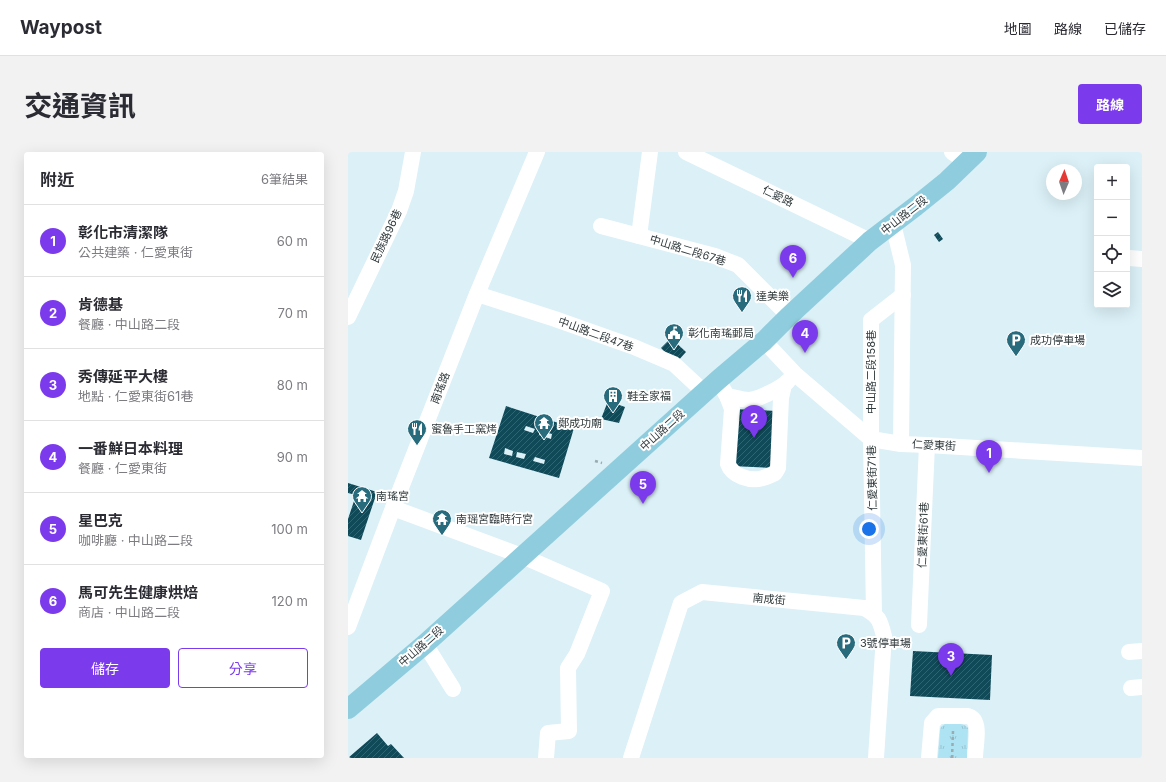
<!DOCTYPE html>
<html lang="zh-TW">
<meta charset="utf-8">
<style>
:root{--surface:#fff;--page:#f2f2f3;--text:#2b2b33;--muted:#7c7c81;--line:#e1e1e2;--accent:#7c3aed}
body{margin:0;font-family:Inter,"Noto Sans TC",sans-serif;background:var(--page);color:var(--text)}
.controls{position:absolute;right:12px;top:12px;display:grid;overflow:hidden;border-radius:4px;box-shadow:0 4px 16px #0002}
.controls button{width:36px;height:36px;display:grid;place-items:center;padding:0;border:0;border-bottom:1px solid var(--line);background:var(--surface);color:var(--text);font:20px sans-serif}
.compass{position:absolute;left:698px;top:12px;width:36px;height:36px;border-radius:50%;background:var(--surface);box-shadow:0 4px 16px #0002;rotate:2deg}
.you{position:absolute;left:521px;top:377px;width:14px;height:14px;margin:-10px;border:3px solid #fff;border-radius:50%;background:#1a73e8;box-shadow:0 0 0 6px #1a73e833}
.badge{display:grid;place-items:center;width:26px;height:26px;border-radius:50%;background:var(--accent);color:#fff;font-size:13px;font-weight:700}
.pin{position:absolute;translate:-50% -33px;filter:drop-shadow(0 1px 2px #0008)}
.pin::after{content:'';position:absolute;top:21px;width:14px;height:12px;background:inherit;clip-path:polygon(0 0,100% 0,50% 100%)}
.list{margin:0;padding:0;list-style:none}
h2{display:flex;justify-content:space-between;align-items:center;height:52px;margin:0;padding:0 16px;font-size:17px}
h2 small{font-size:13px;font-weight:400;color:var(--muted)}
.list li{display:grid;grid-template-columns:26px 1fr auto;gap:12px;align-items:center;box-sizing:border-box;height:72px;padding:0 16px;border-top:1px solid var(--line)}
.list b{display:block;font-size:15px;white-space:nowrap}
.list p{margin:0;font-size:13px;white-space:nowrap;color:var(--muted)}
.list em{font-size:13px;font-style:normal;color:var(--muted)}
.actions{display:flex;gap:8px;padding:12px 16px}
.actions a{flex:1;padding:9px 0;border:1px solid var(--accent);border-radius:4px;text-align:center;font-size:14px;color:var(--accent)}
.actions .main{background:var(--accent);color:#fff}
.icon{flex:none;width:22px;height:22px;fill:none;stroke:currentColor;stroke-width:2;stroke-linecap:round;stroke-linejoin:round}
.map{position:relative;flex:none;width:794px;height:606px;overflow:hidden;border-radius:4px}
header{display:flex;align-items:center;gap:24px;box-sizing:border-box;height:56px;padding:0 20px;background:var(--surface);border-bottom:1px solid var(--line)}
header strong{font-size:19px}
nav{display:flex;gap:22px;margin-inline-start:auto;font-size:14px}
.intro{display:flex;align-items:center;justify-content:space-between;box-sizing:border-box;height:96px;padding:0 24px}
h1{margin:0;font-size:28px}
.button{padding:10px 18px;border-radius:4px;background:var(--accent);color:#fff;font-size:14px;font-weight:700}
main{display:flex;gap:24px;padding:0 24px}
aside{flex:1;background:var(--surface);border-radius:4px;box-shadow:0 4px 16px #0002}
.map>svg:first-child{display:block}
.grass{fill:url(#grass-tufts)}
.building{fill:url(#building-hatch);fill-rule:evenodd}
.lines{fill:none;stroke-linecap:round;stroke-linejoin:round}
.path{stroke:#9babb0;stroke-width:2.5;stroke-dasharray:3 3;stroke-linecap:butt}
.minor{stroke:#fff;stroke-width:16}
.major{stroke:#8fcdde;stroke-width:20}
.labels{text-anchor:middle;stroke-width:4;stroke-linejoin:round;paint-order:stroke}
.street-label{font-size:11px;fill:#323b3d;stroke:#fff}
.poi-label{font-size:11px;fill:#323b3d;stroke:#fff;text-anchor:start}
</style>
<header>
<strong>Waypost</strong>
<nav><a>地圖</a><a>路線</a><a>已儲存</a></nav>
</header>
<div class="intro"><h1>交通資訊</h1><a class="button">路線</a></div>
<main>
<aside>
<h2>附近<small>6筆結果</small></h2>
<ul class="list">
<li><span class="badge">1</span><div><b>彰化市清潔隊</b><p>公共建築 · 仁愛東街</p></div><em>60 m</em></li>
<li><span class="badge">2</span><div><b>肯德基</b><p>餐廳 · 中山路二段</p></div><em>70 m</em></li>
<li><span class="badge">3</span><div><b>秀傳延平大樓</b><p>地點 · 仁愛東街61巷</p></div><em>80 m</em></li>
<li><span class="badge">4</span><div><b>一番鮮日本料理</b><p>餐廳 · 仁愛東街</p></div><em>90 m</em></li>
<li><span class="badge">5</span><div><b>星巴克</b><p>咖啡廳 · 中山路二段</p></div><em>100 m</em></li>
<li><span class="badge">6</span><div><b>馬可先生健康烘焙</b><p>商店 · 中山路二段</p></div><em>120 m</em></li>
</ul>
<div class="actions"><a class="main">儲存</a><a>分享</a></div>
</aside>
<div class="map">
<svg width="794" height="606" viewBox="0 0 794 606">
<defs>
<pattern id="grass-tufts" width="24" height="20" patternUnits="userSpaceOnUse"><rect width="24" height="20" fill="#aee3f3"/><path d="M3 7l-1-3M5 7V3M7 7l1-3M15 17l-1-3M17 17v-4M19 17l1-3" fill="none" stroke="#96c4d1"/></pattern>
<pattern id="building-hatch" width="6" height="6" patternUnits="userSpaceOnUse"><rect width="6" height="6" fill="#104a59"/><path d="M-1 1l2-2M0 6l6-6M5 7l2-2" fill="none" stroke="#34626f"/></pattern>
</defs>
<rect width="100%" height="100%" fill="#dbf0f7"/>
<!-- grass -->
<path class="grass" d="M598,571C605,572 615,570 620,576L619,606H590L592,578L593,575Z"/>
<!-- building -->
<g class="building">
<polygon points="590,80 595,87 591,90 586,83"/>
<polygon points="323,186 338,200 328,211 313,196"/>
<polygon points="260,249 277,255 271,271 253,267"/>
<path d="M158,254L226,276L211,326L141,306ZM178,274L187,277L185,281L176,278ZM193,279L204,282L203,287L191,283ZM157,296L165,299L164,304L156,302ZM169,300L178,302L176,307L168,305ZM187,305L197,308L196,312L185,309Z"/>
<polygon points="386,257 429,259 425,316 383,314"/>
<polygon points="0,331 29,340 13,388 0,384 0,367 8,343 0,341"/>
<polygon points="565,499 644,503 642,548 562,544"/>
<polygon points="29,581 40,594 43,592 56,606 0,606"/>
</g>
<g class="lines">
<!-- path -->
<g class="path">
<polyline points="247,309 254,311"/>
<polyline points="604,606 605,579"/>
</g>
<!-- minor -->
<g class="minor">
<polyline points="338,0 522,89"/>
<polyline points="604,0 619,10"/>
<polyline points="545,72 555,113 553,292"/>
<polyline points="253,74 367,104 390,113 441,164"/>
<polyline points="291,84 302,0"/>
<polyline points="781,106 794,107"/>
<polyline points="129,142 207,167 286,195 326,212 356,240"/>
<polyline points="0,165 51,59 58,39 65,0"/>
<polyline points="416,189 447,222 523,287 553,292 579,293 794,306"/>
<path d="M370,228L379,244L384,257L380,312C384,324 403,330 415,326C419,325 423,323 427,321L430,316L433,246L436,233"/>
<path d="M379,244C386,245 394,248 401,248C411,247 434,236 440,229"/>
<polyline points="45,356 174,404 254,439 229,502 220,516 221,579 200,581 198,606"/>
<polyline points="526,461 523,287 523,168 555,143"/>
<polyline points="571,473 579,293"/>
<polyline points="0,475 45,356 129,142 189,0"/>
<polyline points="77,492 105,537"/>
<polyline points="781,500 794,499"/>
<polyline points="783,536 794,535"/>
<path d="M283,606L333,451L354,440L516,456C531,464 532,468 536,484L528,606"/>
<path d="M581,606L584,571L590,564H620C623,565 626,567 627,570C631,578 627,597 627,606"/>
</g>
<!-- major -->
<polyline class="major" points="0,557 77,492 370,228 416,189 441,164 522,89 568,54 599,29 629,0"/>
</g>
<!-- icons -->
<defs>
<g id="restaurant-pin" transform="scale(1)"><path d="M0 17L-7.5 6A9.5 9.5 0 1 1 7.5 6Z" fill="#286b7d" stroke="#fff"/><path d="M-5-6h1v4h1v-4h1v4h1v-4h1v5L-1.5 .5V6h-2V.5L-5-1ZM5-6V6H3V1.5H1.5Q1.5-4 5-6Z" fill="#fff"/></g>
<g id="civic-pin" transform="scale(1)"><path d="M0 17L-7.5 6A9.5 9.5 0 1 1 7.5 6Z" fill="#286b7d" stroke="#fff"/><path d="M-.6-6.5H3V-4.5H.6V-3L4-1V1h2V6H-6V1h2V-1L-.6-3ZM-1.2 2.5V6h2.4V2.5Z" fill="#fff"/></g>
<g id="parking-pin" transform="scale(1)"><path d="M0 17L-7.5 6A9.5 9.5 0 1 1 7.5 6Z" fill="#286b7d" stroke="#fff"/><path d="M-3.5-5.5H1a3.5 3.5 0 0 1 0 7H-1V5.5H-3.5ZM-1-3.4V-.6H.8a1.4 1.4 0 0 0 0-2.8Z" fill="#fff"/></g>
<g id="building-pin" transform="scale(1)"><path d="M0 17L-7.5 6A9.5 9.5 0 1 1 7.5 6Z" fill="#286b7d" stroke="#fff"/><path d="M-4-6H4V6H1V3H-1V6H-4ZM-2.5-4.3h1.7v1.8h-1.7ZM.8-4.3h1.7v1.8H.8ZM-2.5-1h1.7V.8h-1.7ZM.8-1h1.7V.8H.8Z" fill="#fff"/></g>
<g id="temple-pin" transform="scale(1)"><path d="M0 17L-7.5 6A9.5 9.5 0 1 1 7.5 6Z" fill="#286b7d" stroke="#fff"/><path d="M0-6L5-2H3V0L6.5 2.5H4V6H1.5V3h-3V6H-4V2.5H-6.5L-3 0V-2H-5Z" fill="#fff"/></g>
</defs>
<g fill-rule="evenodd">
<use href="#restaurant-pin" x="394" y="144"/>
<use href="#civic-pin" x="326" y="181"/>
<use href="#parking-pin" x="668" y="188"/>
<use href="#building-pin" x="265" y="244"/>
<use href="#temple-pin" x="196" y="271"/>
<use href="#restaurant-pin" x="69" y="277"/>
<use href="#temple-pin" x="14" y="344"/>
<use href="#temple-pin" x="94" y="367"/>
<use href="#parking-pin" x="498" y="491"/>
</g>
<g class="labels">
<!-- street labels -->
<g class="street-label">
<text transform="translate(430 44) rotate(26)" y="4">仁愛路</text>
<text transform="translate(556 63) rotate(-38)" y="4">中山路二段</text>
<text transform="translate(38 84) rotate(-65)" y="4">民族路96巷</text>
<text transform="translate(340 98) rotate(17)" y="4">中山路二段67巷</text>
<text transform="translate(248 182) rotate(20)" y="4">中山路二段47巷</text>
<text transform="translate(523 220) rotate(-90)" y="4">中山路二段158巷</text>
<text transform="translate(92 236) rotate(-69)" y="4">南瑤路</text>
<text transform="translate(314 278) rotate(-42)" y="4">中山路二段</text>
<text transform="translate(586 293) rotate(3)" y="4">仁愛東街</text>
<text transform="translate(524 326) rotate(-91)" y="4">仁愛東街71巷</text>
<text transform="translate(575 383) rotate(-88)" y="4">仁愛東街61巷</text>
<text transform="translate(421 447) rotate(5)" y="4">南成街</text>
<text transform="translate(73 494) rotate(-41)" y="4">中山路二段</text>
</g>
<!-- poi labels -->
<g class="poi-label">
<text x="408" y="148">達美樂</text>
<text x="340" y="185">彰化南瑤郵局</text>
<text x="682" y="192">成功停車場</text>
<text x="279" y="248">鞋全家福</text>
<text x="210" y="275">鄭成功廟</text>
<text x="83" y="281">蜜魯手工窯烤</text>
<text x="28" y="348">南瑤宮</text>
<text x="108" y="371">南瑶宮臨時行宮</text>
<text x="512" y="495">3號停車場</text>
</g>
</g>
</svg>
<div class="controls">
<button>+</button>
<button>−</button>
<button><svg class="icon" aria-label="locate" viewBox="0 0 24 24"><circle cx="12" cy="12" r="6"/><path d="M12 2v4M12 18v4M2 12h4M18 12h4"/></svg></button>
<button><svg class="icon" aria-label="layers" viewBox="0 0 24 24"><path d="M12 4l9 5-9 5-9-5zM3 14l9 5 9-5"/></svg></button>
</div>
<svg class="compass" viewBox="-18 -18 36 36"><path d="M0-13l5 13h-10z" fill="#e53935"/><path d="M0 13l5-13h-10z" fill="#7c7c81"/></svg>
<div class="you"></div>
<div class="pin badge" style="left:641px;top:321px">1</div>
<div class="pin badge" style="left:406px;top:286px">2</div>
<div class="pin badge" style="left:603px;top:524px">3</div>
<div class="pin badge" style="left:457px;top:201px">4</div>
<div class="pin badge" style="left:295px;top:352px">5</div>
<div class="pin badge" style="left:445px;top:126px">6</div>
</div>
</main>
